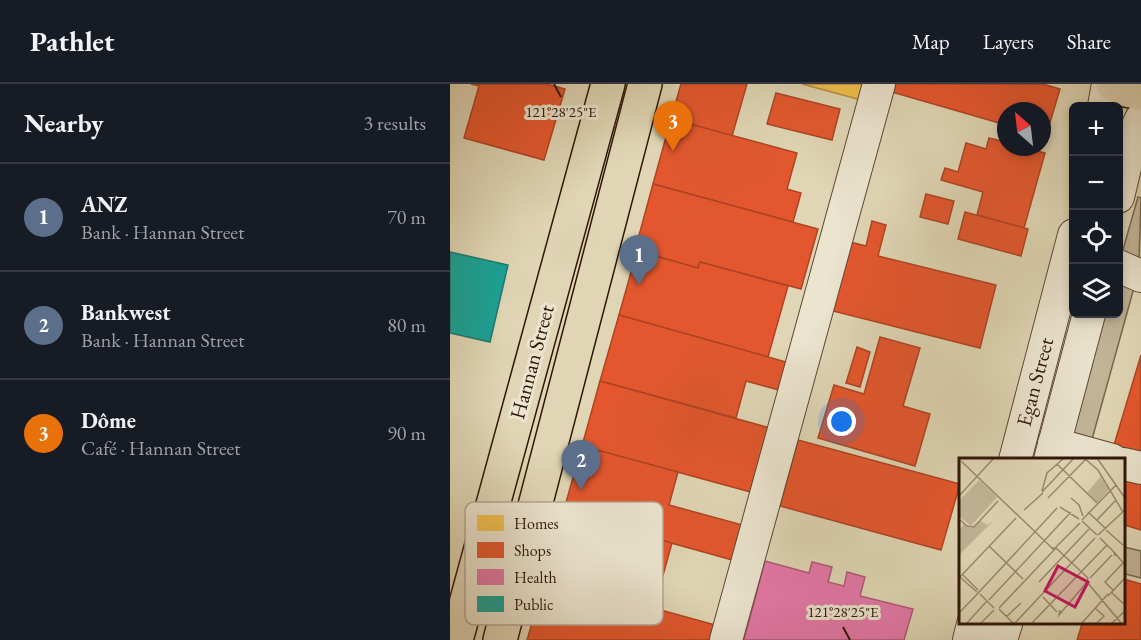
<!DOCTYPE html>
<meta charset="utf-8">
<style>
:root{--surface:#171b24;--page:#242831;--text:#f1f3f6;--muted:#9ea1a6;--line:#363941;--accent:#0b8043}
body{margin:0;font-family:"EB Garamond",serif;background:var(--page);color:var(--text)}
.controls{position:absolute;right:18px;top:18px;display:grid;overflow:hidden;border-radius:9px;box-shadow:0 3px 9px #0003}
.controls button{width:54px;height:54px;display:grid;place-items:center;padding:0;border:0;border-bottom:2px solid var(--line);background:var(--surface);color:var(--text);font:30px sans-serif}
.compass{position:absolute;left:547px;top:18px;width:54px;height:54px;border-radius:50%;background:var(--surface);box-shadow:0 3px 9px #0003;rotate:332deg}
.you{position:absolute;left:392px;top:338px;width:21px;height:21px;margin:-15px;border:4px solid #fff;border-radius:50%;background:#1a73e8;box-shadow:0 0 0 9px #1a73e833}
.badge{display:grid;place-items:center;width:39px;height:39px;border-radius:50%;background:var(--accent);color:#fff;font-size:20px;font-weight:700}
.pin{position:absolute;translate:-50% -50px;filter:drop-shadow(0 2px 3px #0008)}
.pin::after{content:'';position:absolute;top:32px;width:21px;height:18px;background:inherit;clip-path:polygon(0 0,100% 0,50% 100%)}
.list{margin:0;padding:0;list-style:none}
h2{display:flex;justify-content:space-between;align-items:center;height:78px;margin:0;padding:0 24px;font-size:26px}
h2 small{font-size:20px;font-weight:400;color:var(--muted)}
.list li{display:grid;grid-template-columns:39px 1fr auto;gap:18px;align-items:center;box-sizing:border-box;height:108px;padding:0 24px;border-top:2px solid var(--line)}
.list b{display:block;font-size:22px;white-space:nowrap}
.list p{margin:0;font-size:20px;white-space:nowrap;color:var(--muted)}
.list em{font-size:20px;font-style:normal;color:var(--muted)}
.icon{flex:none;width:33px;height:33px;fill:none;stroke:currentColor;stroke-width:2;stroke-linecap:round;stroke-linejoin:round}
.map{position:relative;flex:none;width:691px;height:556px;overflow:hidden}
header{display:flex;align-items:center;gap:36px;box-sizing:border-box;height:84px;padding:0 30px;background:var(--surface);border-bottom:2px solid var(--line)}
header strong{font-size:28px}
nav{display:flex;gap:33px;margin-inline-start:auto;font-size:21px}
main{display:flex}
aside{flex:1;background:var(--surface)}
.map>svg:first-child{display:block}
.green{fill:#c2b598;stroke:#796650;stroke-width:1.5}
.homes{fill:#f2c14e;stroke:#b88e39;stroke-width:1.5}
.shops{fill:#e4572e;stroke:#ae4423;stroke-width:1.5}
.health{fill:#e377a8;stroke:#ad5a78;stroke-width:1.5}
.public{fill:#17a398;stroke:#1e796d;stroke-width:1.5}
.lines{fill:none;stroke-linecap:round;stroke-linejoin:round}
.minor-casing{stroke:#5c4633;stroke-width:34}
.major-casing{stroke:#301608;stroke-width:36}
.highway-casing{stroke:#301608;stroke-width:36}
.minor{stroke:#ebe4cf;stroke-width:32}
.major{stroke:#e0d6b5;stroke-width:33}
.highway{stroke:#e0d6b5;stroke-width:33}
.ticks{fill:none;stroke:#301608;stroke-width:2}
.labels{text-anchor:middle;stroke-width:6;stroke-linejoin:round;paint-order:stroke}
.street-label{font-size:21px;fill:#301608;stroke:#ebe4cf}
.inset-road{fill:none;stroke:#9a8970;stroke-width:1.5}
.view{fill:#c2185b;fill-opacity:0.15;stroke:#c2185b;stroke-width:3}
.inset-edge{fill:none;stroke:#301608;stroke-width:3}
.key{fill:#ebe4cf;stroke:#b3a693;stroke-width:1.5}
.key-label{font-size:16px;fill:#301608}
.ticks-label{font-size:15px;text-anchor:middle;fill:#301608;stroke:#ebe4cf;stroke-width:6;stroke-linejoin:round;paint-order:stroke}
</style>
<header>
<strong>Pathlet</strong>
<nav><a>Map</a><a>Layers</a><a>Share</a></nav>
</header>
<main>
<aside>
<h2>Nearby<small>3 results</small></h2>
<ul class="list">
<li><span class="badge" style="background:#5c6f8a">1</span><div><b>ANZ</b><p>Bank · Hannan Street</p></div><em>70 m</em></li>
<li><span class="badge" style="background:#5c6f8a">2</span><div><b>Bankwest</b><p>Bank · Hannan Street</p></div><em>80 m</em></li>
<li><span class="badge" style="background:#e8710a">3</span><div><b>Dôme</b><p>Café · Hannan Street</p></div><em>90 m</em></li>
</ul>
</aside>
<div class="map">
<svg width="691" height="556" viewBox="0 0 691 556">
<rect width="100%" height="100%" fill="#e0d6b5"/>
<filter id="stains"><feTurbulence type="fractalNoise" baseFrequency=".00333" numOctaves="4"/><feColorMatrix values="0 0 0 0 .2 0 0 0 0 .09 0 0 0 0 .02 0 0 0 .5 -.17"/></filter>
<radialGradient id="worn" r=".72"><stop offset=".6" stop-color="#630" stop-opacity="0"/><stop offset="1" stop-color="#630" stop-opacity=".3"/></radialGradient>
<!-- green -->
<g class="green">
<polygon points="688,113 691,114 689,178 672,169"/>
<polygon points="669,195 685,200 641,359 620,353 655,230 668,230"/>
<polygon points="674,463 691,467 691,494 675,490"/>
</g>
<!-- homes -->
<polygon class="homes" points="352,0 420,0 415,17"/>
<!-- shops -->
<g class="shops">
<polygon points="21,0 97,0 115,5 94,76 14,54 29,2"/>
<polygon points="231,0 297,0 282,52 221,35"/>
<polygon points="437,0 593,0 610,5 596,52 592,51 592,27 556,27 556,41 435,6"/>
<polygon points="326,9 390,25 382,56 317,40"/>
<polygon points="221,35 347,69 337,105 351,109 343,138 203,100"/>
<polygon points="539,54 556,58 556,63 573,63 595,69 574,144 527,131 533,108 491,96 495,84 508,88 516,59 536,65"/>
<polygon points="203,100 368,145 351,205 250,178 248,184 185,166"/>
<polygon points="476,110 504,117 498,140 470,133"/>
<polygon points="515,128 578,145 571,172 508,155"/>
<polygon points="422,137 436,141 428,172 546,201 530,264 383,227 400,158 416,162"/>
<polygon points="187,167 248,184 250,178 338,202 318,273 169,231"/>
<polygon points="169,231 336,278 329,306 296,297 286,334 150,297"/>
<polygon points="430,253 470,264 453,322 480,330 465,382 368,354 384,301 414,310"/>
<polygon points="407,263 420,268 410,303 396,299"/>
<polygon points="691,271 691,369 664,361"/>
<polygon points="150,297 327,346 308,410 132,362"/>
<polygon points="348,356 510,400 491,466 330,422"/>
<polygon points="132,362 228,388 219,421 296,442 286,477 113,429"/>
<polygon points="674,384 691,389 691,446 674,441"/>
<polygon points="113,429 222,459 210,502 191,496 184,519 95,494"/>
<polygon points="95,494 276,544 273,556 77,556"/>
<polygon points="674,495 691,500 691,556 627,556 632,540 674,540"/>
</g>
<!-- health -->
<polygon class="health" points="315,477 359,489 362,478 382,483 378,498 394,502 397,488 415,493 410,512 463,525 454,556 294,556"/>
<!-- public -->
<polygon class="public" points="0,168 58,181 40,258 0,249"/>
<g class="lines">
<!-- minor casing -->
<g class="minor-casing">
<g id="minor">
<polyline points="654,22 658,0"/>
<polyline points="668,113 682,54 691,35"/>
<polyline points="668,182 691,192"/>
<polyline points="604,360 662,376"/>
<polyline points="565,376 624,151"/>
<polyline points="600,376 639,230"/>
<polyline points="674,380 691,384"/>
<polyline points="276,556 429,0"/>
<polyline points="519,556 523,540"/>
<polyline points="551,556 556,540"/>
</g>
</g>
<!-- major casing -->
<g class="major-casing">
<polyline id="major" points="663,0 676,6 691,9"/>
</g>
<!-- highway casing -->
<g class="highway-casing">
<g id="highway">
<polyline points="6,556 158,0"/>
<polyline points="50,556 195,0"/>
</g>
</g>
<!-- minor -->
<use href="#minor" class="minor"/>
<!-- major -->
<use href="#major" class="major"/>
<!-- highway -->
<use href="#highway" class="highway"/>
</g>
<!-- ticks -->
<path class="ticks" d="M104,0L111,13M393,543L400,556"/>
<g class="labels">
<!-- street labels -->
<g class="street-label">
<text transform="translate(82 278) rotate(-75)" y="7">Hannan Street</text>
<text transform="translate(585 298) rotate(-75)" y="7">Egan Street</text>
</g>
</g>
<!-- overview -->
<g transform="translate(509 374)">
<rect width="166" height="166" fill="#e0d6b5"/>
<path d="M142,18L150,32L138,45L128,35ZM20,22L38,39L12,68L0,58V43ZM21,62L28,67L35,62L0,97V72L5,66L12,70Z" fill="#c2b598"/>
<path class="inset-road" d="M125,0L139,12L164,54M138,0L166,40M2,3L93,90M98,6L138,45M83,33L88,15L105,0M83,34L115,0M0,38L35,0M89,40L128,0M112,40L120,47L124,58M101,49L120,61M65,52L84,35M129,54L146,70M0,61L8,68L15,69L39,43M123,62L157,27M138,62L157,42M123,63L138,77M147,72L164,87M139,77L167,51M141,80L155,94M30,88L64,121M97,89L121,65M97,90H93L95,92L97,90L129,120M156,98L155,94L167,108M4,117L19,132M1,119L18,134M0,120L57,60M129,120L128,124L163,166M131,120L153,97M80,124L130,71M22,132L98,50M154,132L146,124L164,105M152,134L167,148M21,136L35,150M149,138L167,119M84,139L98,154M30,142L112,54M40,150L95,92M136,150L145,158L137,166M40,151L55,166M101,152L100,157L128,124M0,155L22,132L19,135M47,159L62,145M7,166L28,143M21,166L35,152M55,166L136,80M72,166L148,87M122,166L149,136M152,166L167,152"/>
<path class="view" d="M99,108L129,124L116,149L86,133Z"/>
<rect width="166" height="166" class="inset-edge"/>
</g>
<!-- legend -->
<rect x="15" y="418" width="198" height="123" rx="9" class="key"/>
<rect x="27" y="431" width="27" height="16" fill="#f2c14e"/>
<rect x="27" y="458" width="27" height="16" fill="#e4572e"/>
<rect x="27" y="485" width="27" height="16" fill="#e377a8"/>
<rect x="27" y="512" width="27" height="16" fill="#17a398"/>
<g class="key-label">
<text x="64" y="445">Homes</text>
<text x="64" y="472">Shops</text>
<text x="64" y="499">Health</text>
<text x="64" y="526">Public</text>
</g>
<g class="ticks-label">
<text x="111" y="33">121°28'25"E</text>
<text x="393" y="533">121°28'25"E</text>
</g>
<rect width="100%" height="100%" filter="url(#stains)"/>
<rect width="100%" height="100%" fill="url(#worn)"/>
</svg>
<div class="controls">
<button>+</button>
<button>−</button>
<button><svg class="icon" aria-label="locate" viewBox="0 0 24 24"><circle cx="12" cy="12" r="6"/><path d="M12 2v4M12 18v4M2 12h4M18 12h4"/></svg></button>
<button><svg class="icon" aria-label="layers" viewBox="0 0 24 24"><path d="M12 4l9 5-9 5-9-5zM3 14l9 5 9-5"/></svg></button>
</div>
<svg class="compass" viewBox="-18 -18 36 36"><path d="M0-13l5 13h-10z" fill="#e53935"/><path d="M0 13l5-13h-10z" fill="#9ea1a6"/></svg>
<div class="you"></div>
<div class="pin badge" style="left:189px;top:201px;background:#5c6f8a">1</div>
<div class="pin badge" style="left:131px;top:406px;background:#5c6f8a">2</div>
<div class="pin badge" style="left:223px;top:67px;background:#e8710a">3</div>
</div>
</main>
